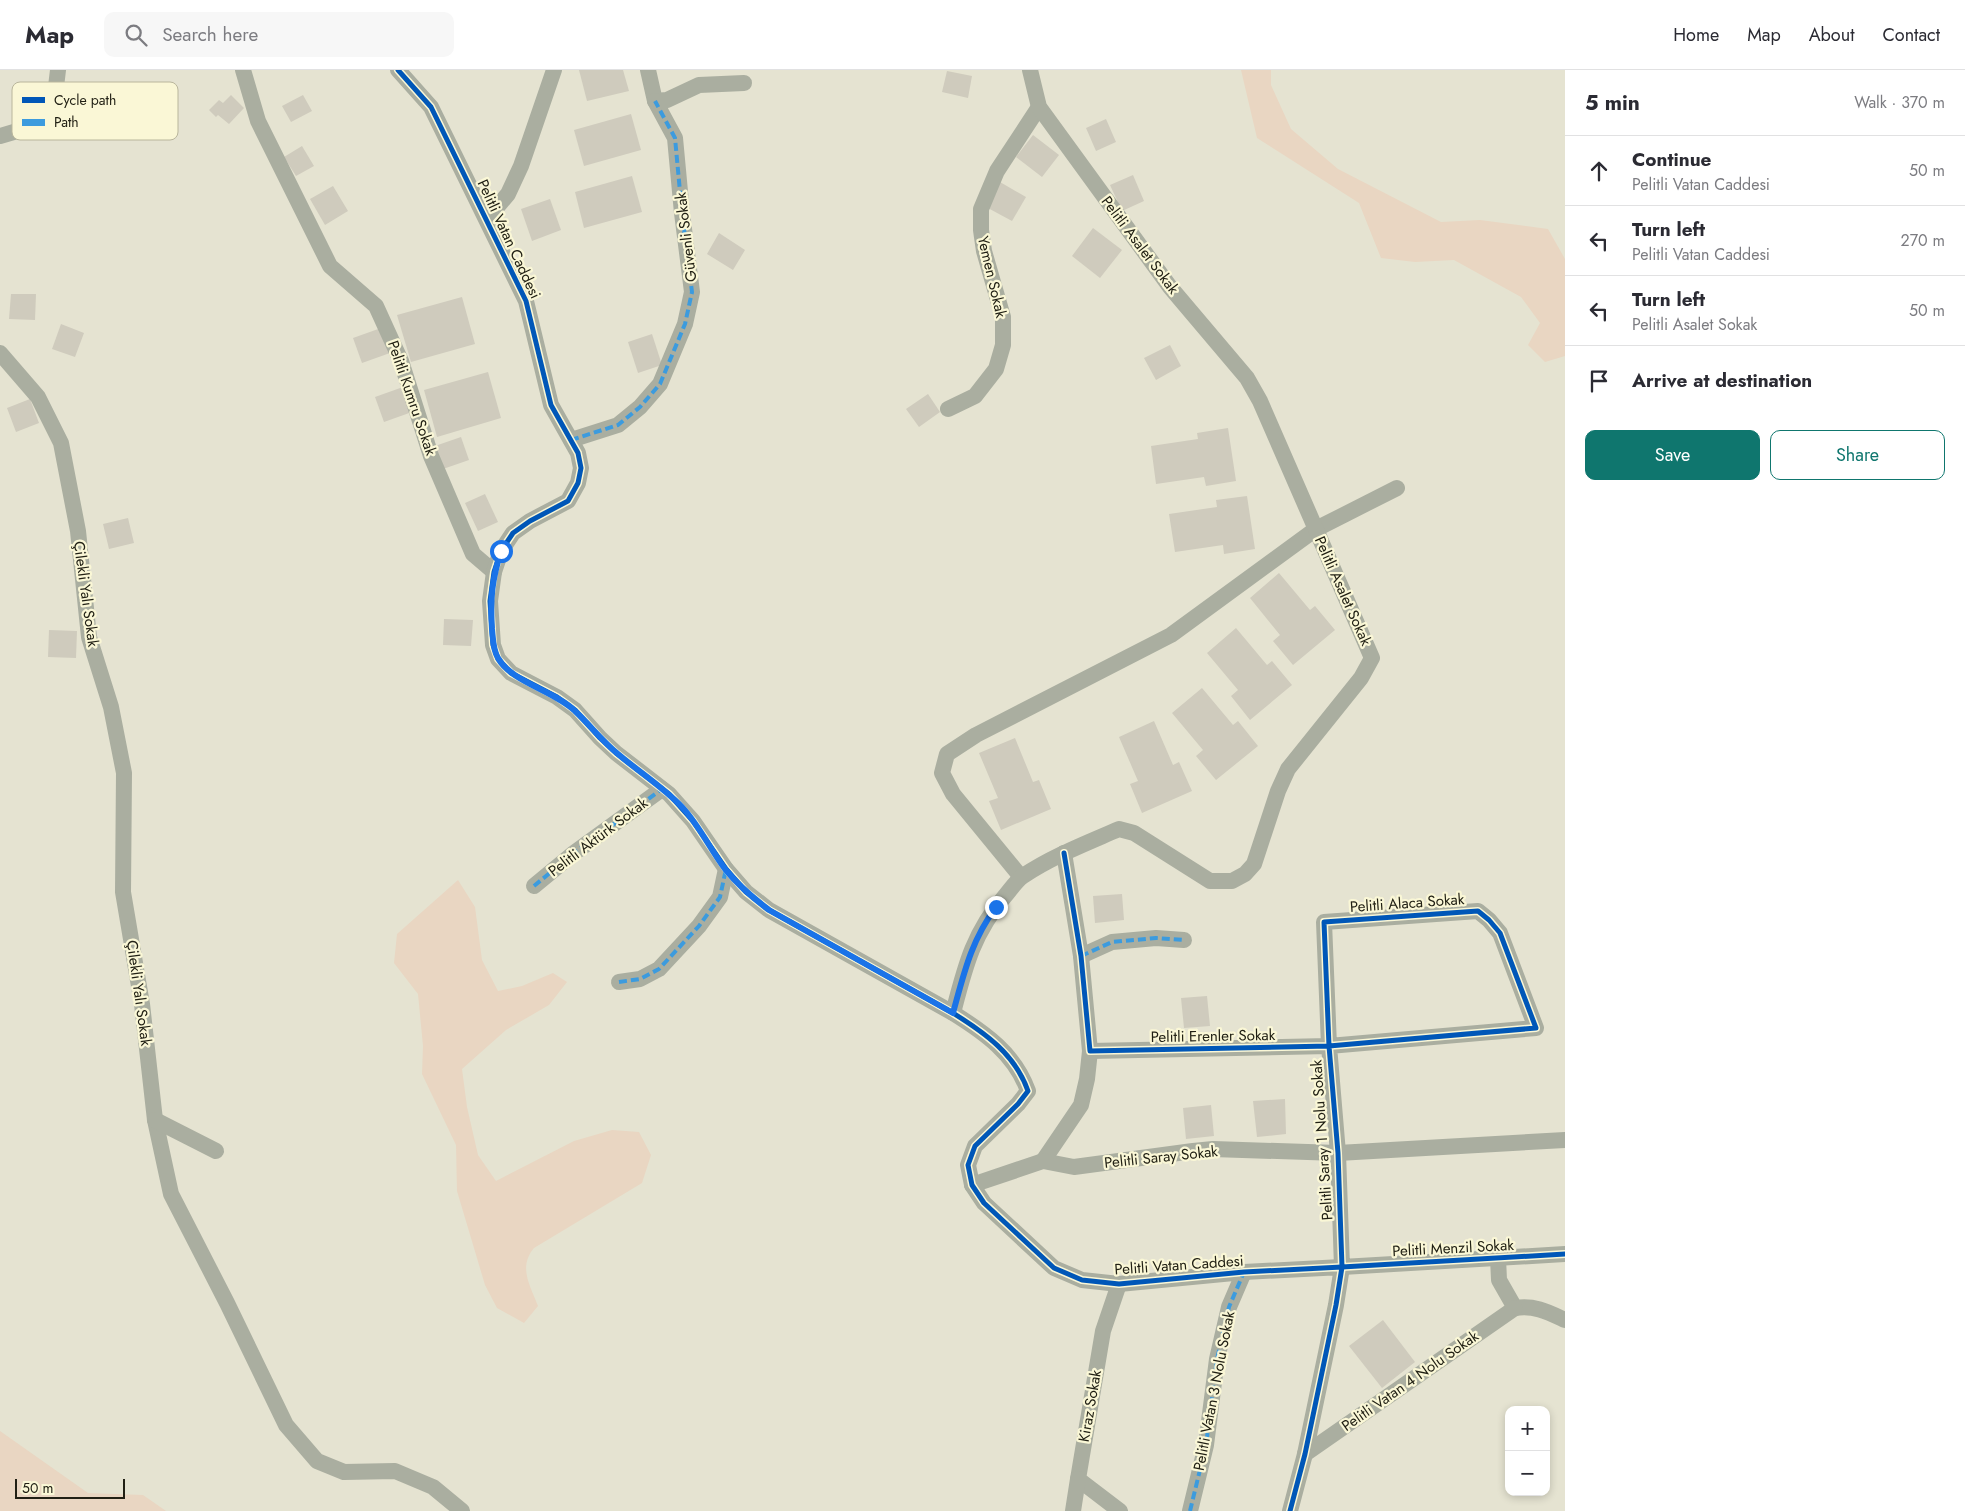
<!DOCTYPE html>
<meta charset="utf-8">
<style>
:root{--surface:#fff;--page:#f7f7f7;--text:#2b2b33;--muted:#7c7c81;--line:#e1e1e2;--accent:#0f766e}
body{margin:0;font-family:Jost,sans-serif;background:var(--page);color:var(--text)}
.controls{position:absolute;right:15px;bottom:15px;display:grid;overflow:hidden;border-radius:10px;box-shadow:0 2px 8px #0003}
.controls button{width:45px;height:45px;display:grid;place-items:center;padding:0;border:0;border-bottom:1px solid var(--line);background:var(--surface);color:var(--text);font:25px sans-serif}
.scale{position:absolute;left:15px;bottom:12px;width:110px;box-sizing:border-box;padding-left:5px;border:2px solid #212014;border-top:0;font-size:14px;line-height:18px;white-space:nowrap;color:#212014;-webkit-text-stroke:4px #faf7d6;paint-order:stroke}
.stop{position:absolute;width:15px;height:15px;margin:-11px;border:4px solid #1a73e8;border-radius:50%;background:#fff}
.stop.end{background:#1a73e8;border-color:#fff;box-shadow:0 1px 5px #0008}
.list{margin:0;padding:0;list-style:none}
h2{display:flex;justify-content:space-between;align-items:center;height:65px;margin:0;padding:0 20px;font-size:21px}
h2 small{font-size:16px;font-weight:400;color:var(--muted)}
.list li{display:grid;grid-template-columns:32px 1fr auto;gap:15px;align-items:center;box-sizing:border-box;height:70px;padding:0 20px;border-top:1px solid var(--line)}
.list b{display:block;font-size:19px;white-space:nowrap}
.list p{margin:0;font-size:16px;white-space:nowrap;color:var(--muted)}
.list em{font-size:16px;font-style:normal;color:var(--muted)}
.actions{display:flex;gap:10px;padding:15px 20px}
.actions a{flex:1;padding:11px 0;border:1px solid var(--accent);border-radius:10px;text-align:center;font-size:18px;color:var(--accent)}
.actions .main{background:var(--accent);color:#fff}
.icon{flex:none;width:28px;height:28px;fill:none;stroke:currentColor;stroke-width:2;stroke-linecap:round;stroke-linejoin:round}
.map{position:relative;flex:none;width:1565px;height:1441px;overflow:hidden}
header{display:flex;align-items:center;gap:30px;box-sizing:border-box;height:70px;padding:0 25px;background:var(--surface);border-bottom:1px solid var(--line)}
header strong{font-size:24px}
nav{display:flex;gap:28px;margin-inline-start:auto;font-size:18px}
.search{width:350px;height:45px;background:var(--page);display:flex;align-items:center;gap:12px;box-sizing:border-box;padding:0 18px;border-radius:10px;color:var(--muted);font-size:19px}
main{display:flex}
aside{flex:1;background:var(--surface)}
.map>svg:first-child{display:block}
.green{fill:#e9d6c2}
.building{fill:#cfcbbd}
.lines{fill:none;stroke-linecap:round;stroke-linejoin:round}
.street{stroke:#aaaea0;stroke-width:16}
.quiet{stroke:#3c9bde;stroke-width:4;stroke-dasharray:8 4;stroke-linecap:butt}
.cycleway-casing{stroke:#faf7d6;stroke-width:8}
.cycleway{stroke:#0057b8;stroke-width:5}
.route{stroke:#1a73e8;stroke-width:6}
.labels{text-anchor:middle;stroke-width:4.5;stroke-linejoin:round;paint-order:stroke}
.street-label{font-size:15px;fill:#212014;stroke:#faf7d6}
.key{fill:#faf7d6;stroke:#b9b69c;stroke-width:1}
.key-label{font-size:14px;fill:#212014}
</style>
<header>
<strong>Map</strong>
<div class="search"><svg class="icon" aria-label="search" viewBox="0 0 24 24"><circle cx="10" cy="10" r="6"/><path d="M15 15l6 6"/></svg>Search here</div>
<nav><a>Home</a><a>Map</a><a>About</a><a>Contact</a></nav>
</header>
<main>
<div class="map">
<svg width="1565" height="1441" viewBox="0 0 1565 1441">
<rect width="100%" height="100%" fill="#e5e3d1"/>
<!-- green -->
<g class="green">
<polygon points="1241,0 1271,0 1271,15 1291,59 1338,99 1441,152 1480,150 1548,159 1565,189 1565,286 1545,292 1528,275 1540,253 1521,227 1454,190 1415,192 1381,188 1359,133 1257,68"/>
<path d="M458,810L475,837L482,890L498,921L522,916L553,903L567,912L549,935L506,960L462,999L467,1037L478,1085L496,1111L574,1071L612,1060L639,1062L651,1085L642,1113L534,1178C518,1197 530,1215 538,1236L524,1253L497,1238L485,1215L457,1121L456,1075L422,1004L423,976L418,924L394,893L397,864Z"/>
<polygon points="0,1361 88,1423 143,1425 166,1441 0,1441"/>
</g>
<!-- building -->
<g class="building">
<polygon points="579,0 623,0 629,21 587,31"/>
<polygon points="947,1 972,6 968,28 942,22"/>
<polygon points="231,25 244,38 229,54 218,45 216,47 209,40 219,30 223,33"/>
<polygon points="303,25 312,41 291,52 282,36"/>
<polygon points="631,44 641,80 584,96 574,60"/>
<polygon points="1106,49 1116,72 1096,81 1086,58"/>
<polygon points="1033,65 1059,85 1042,107 1016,87"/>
<polygon points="302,76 314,96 296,106 284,87"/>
<polygon points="1133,105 1144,131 1122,141 1110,115"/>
<polygon points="632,106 642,142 584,158 575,122"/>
<polygon points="1000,112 1026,127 1012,151 986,137"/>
<polygon points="333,116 348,141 325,155 310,129"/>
<polygon points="550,129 561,160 532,171 521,139"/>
<polygon points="1093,158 1122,180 1100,208 1072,186"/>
<polygon points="719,163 745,180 733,200 707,184"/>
<polygon points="11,224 36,224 35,250 9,249"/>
<polygon points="462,227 475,274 411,292 397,245"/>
<polygon points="61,254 84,263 75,287 52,279"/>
<polygon points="381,258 390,283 362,293 353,268"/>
<polygon points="652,264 662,295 638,303 628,272"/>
<polygon points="1170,275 1181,296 1156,310 1144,288"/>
<polygon points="488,302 501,348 437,367 424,320"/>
<polygon points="403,317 412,342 384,352 375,327"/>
<polygon points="928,324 940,342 919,357 906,339"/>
<polygon points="30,329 39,353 16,362 7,338"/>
<polygon points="1228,358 1236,411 1206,416 1204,407 1156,414 1151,376 1198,369 1197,363"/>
<polygon points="461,367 469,390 443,399 435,376"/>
<polygon points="485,424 498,452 478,461 465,433"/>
<polygon points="1247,426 1255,479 1224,484 1223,475 1175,482 1169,444 1217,437 1216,430"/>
<polygon points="128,448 134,473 109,479 103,454"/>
<polygon points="1279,503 1310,540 1315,536 1335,560 1293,595 1273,571 1280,565 1250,528"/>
<polygon points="444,549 473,550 471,576 443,575"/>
<polygon points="1236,558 1267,595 1272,591 1292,615 1250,650 1231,626 1238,620 1207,583"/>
<polygon points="49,560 77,561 76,588 48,587"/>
<polygon points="1202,618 1233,655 1238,651 1258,676 1216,710 1196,686 1203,680 1172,643"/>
<polygon points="1154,651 1173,695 1179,692 1192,721 1142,743 1130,714 1138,711 1119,667"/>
<polygon points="1015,668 1033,712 1039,710 1051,739 1001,760 989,731 998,728 979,683"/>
<polygon points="1122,824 1124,850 1095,853 1093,826"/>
<polygon points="1207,926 1210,956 1184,958 1181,928"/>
<polygon points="1285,1029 1286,1064 1257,1067 1253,1031"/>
<polygon points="1211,1035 1214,1066 1186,1069 1183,1038"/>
<polygon points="1383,1250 1415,1292 1382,1318 1349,1276"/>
</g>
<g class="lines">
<!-- street -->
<g class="street">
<polyline points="243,0 258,51 330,196 376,236 401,291 431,386 473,484 494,502"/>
<path d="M398,0L431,37L526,231L551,335L578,383L581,398L578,413L568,431L530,451L513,463L501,481L494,502L490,531L493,575L498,589L511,603L557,627L575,640L600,668L616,683L669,724L693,751L726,799L746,822L769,840L953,943C985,963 1015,984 1028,1021L1018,1034L975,1076L968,1095L972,1115L984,1133L1054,1198L1082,1210L1119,1214L1244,1202L1342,1197L1336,1235L1305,1384L1290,1441"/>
<polyline points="648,0 655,31 667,30 699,15 744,13"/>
<polyline points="0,66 34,56 53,42 58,0"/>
<polyline points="487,149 508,124 521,96 554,0"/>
<polyline points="0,283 38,327 61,373 78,461 89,567 111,637 124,703 123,822 142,934 155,1050 171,1124 227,1233 286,1355 317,1391 344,1402 395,1401 433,1417 462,1441"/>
<polyline points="948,339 975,326 996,299 1003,275 1003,247 984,181 981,160 981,139 997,101 1039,37"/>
<polyline points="571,370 618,355 640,337 660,314 685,254 692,222 682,143 675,68 655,31"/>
<polyline points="1064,783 1081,886 1090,981 1329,976 1536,958 1500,863 1489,850 1478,841 1324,852 1329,976 1338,1083 1342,1197 1565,1184"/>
<polyline points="1021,807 953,724 942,703 947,684 976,665 1171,565 1316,459 1397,418"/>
<polyline points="534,816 574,783 662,719"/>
<polyline points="1081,886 1112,872 1156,868 1184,870"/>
<polyline points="619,912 640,909 659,899 699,856 720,827 726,799"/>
<path d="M953,943C965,897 973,863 1005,826C1011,819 1016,811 1023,806C1053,786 1087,773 1119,759L1134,763L1210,811H1232L1245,804L1254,794L1278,721L1288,699L1361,608L1372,588L1260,331L1247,308L1170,217L1039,37L1030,0"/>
<polyline points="155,1050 216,1081"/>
<polyline points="1043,1091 1081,1035 1087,1009 1090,981"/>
<polyline points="972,1115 1043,1091 1074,1097 1193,1081 1213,1079 1338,1083 1565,1070"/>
<path d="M1498,1188L1499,1210L1515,1238C1535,1235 1548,1242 1565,1250"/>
<polyline points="1119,1214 1103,1261 1078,1409 1120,1441"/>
<polyline points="1305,1384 1515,1238"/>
<polyline points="1073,1441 1078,1409"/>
<polyline points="1190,1441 1206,1375 1217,1289 1229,1237 1244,1202"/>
</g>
<!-- quiet -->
<g class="quiet">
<polyline points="571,370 618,355 640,337 660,314 685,254 692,222 682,143 675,68 655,31"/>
<polyline points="534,816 574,783 662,719"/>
<polyline points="1081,886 1112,872 1156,868 1184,870"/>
<polyline points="619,912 640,909 659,899 699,856 720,827 726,799"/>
<polyline points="1190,1441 1206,1375 1217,1289 1229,1237 1244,1202"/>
</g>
<!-- cycleway casing -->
<g class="cycleway-casing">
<g id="cycleway">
<path d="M398,0L431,37L526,231L551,335L578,383L581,398L578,413L568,431L530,451L513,463L501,481L494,502L490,531L493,575L498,589L511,603L557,627L575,640L600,668L616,683L669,724L693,751L726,799L746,822L769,840L953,943C985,963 1015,984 1028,1021L1018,1034L975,1076L968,1095L972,1115L984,1133L1054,1198L1082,1210L1119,1214L1244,1202L1342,1197L1336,1235L1305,1384L1290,1441"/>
<polyline points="1064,783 1081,886 1090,981 1329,976 1536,958 1500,863 1489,850 1478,841 1324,852 1329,976 1338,1083 1342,1197 1565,1184"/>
</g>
</g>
<!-- cycleway -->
<use href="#cycleway" class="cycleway"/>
</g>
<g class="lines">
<!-- route -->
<path class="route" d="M501,481C492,510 490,528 492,559C493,569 493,580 498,588C511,612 555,621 575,641C590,655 602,671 618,684C639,702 663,717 682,737C699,755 710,779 725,799C738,815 753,828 769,840L953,943C964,903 971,871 996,837"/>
</g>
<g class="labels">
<!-- street labels -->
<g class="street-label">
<text transform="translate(686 167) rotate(-97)" y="5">Güvenli Sokak</text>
<text transform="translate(509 169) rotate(65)" y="5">Pelitli Vatan Caddesi</text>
<text transform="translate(1140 175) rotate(53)" y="5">Pelitli Asalet Sokak</text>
<text transform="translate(992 207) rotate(77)" y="5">Yemen Sokak</text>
<text transform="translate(412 328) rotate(71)" y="5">Pelitli Kumru Sokak</text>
<text transform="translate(1343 521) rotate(66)" y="5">Pelitli Asalet Sokak</text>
<text transform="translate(86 524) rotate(82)" y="5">Çilekli Yalı Sokak</text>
<text transform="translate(598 767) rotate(-37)" y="5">Pelitli Aktürk Sokak</text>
<text transform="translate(1407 833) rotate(-4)" y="5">Pelitli Alaca Sokak</text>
<text transform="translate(139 923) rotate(82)" y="5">Çilekli Yalı Sokak</text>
<text transform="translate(1213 966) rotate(-1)" y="5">Pelitli Erenler Sokak</text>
<text transform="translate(1322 1070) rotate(-94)" y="5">Pelitli Saray 1 Nolu Sokak</text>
<text transform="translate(1161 1087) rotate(-6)" y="5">Pelitli Saray Sokak</text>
<text transform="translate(1453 1178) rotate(-3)" y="5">Pelitli Menzil Sokak</text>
<text transform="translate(1179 1195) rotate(-4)" y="5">Pelitli Vatan Caddesi</text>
<text transform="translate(1410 1311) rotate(-35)" y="5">Pelitli Vatan 4 Nolu Sokak</text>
<text transform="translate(1214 1321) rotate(-79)" y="5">Pelitli Vatan 3 Nolu Sokak</text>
<text transform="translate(1090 1336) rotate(-80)" y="5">Kiraz Sokak</text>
</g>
</g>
<!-- legend -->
<rect x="12" y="12" width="166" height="58" rx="8" class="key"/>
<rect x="22" y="27" width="23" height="6" fill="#0057b8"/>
<rect x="22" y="49" width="23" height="7" fill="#3c9bde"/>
<g class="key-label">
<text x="54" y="35">Cycle path</text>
<text x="54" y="57">Path</text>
</g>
</svg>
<div class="controls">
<button>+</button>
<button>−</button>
</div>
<div class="scale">50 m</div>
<div class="stop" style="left:501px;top:481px"></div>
<div class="stop end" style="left:996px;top:837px"></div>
</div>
<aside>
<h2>5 min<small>Walk · 370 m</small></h2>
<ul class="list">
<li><svg class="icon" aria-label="ahead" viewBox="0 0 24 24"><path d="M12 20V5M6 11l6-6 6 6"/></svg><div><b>Continue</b><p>Pelitli Vatan Caddesi</p></div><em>50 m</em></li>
<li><svg class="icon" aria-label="left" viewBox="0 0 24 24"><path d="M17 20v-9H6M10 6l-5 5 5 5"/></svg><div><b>Turn left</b><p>Pelitli Vatan Caddesi</p></div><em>270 m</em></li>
<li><svg class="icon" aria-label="left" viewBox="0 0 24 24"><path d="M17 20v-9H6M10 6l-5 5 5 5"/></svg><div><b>Turn left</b><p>Pelitli Asalet Sokak</p></div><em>50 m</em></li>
<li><svg class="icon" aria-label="arrive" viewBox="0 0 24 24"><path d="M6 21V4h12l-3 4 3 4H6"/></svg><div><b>Arrive at destination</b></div></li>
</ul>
<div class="actions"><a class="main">Save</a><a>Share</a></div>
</aside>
</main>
